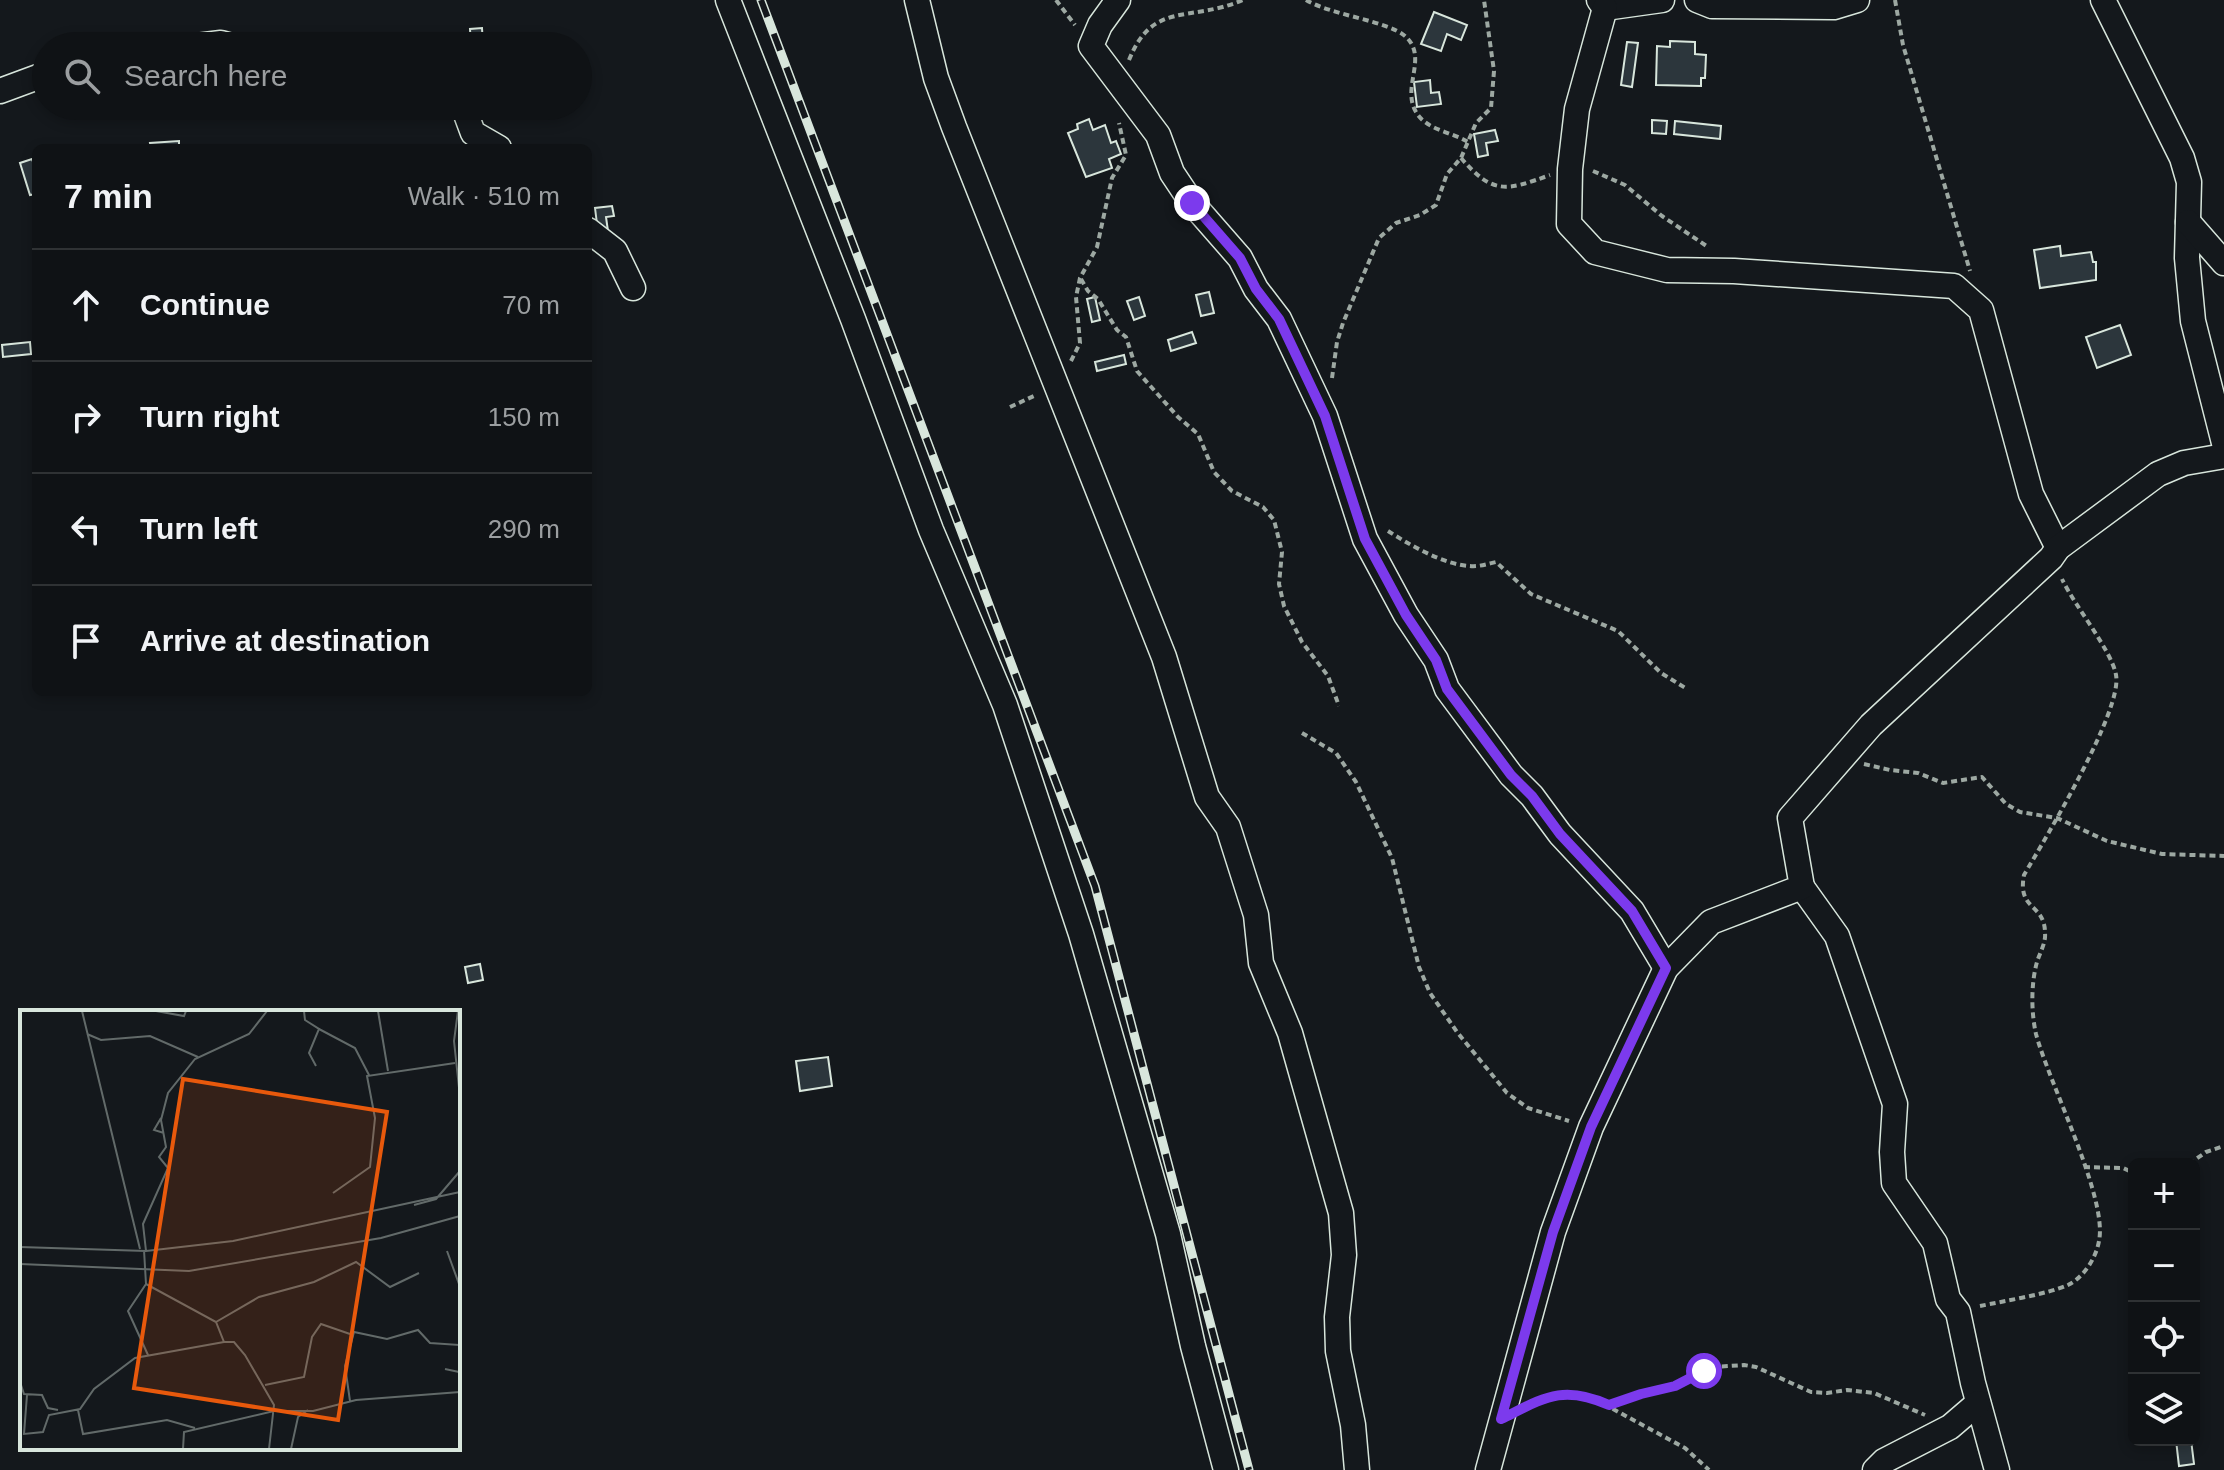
<!DOCTYPE html>
<meta charset="utf-8">
<style>
:root{--surface:#0f1215;--page:#1d2022;--text:#f1f3f6;--muted:#9b9ea0;--line:#2f3234}
body{margin:0;font-family:Helvetica,sans-serif;background:var(--page);color:var(--text)}
.controls{position:absolute;right:24px;bottom:24px;display:grid;overflow:hidden;border-radius:12px;box-shadow:0 4px 12px #0003}
.controls button{width:72px;height:72px;display:grid;place-items:center;padding:0;border:0;border-bottom:2px solid var(--line);background:var(--surface);color:var(--text);font:40px sans-serif}
.stop{position:absolute;width:24px;height:24px;margin:-18px;border:6px solid #7c3aed;border-radius:50%;background:#fff}
.stop.end{background:#7c3aed;border-color:#fff;box-shadow:0 2px 8px #0008}
.list{margin:0;padding:0;list-style:none}
h2{display:flex;justify-content:space-between;align-items:center;height:104px;margin:0;padding:0 32px;font-size:34px}
h2 small{font-size:26px;font-weight:400;color:var(--muted)}
.list li{display:grid;grid-template-columns:52px 1fr auto;gap:24px;align-items:center;box-sizing:border-box;height:112px;padding:0 32px;border-top:2px solid var(--line)}
.list b{display:block;font-size:30px;white-space:nowrap}
.list em{font-size:26px;font-style:normal;color:var(--muted)}
.icon{flex:none;width:44px;height:44px;fill:none;stroke:currentColor;stroke-width:2;stroke-linecap:round;stroke-linejoin:round}
.map{position:relative;flex:none;width:2224px;height:1470px;overflow:hidden}
.search{position:absolute;background:var(--surface);box-shadow:0 4px 12px #0003;left:32px;top:32px;width:560px;height:88px;display:flex;align-items:center;gap:20px;box-sizing:border-box;padding:0 28px;border-radius:44px;color:var(--muted);font-size:30px}
.panel{position:absolute;background:var(--surface);box-shadow:0 4px 12px #0003;left:32px;top:144px;width:560px;height:552px;border-radius:12px}
.map>svg:first-child{display:block}
.building{fill:#2c363c;stroke:#d8e6dc;stroke-width:2}
.lines{fill:none;stroke-linecap:round;stroke-linejoin:round}
.minor-casing{stroke:#d8e6dc;stroke-width:27}
.path{stroke:#9da8a2;stroke-width:4;stroke-dasharray:6 4;stroke-linecap:butt}
.minor{stroke:#14181c;stroke-width:24}
.rail-casing{stroke:#d8e6dc;stroke-width:9}
.rail{stroke:#14181c;stroke-width:6;stroke-dasharray:18;stroke-linecap:butt}
.route{stroke:#7c3aed;stroke-width:10}
.inset-road{fill:none;stroke:#626a69;stroke-width:2}
.view{fill:#e8590c;fill-opacity:0.15;stroke:#e8590c;stroke-width:4}
.inset-edge{fill:none;stroke:#d8e6dc;stroke-width:4}
</style>
<div class="map">
<svg width="2224" height="1470" viewBox="0 0 2224 1470">
<rect width="100%" height="100%" fill="#14181c"/>
<!-- building -->
<g class="building">
<polygon points="1434,12 1467,25 1461,40 1447,34 1441,51 1421,44"/>
<polygon points="482,28 483,46 471,46 470,29"/>
<polygon points="1670,41 1695,42 1695,54 1706,55 1705,78 1701,78 1701,86 1656,85 1657,46 1670,47"/>
<polygon points="1627,42 1638,43 1632,87 1621,85"/>
<polygon points="1430,80 1431,93 1439,92 1441,104 1417,107 1414,82"/>
<polygon points="1089,119 1093,130 1105,125 1111,143 1116,141 1121,154 1109,159 1112,168 1086,177 1068,133 1078,129 1077,124"/>
<polygon points="1652,120 1667,121 1666,134 1652,133"/>
<polygon points="1675,121 1721,126 1720,139 1674,134"/>
<polygon points="1495,130 1498,141 1486,143 1488,155 1478,157 1474,134"/>
<polygon points="179,141 179,148 151,148 150,143"/>
<polygon points="32,159 36,171 36,194 30,195 20,163"/>
<polygon points="612,206 614,216 606,217 608,231 598,232 595,208"/>
<polygon points="2060,246 2061,256 2091,252 2093,262 2096,262 2096,280 2040,288 2034,250"/>
<polygon points="1209,292 1214,313 1201,316 1196,295"/>
<polygon points="1095,297 1100,320 1092,322 1087,299"/>
<polygon points="1139,297 1145,316 1134,320 1127,301"/>
<polygon points="2120,325 2131,355 2097,368 2086,337"/>
<polygon points="1192,332 1196,343 1171,351 1168,340"/>
<polygon points="30,342 31,354 3,357 2,345"/>
<polygon points="1124,355 1126,364 1097,371 1095,362"/>
<polygon points="480,964 483,980 468,983 465,967"/>
<polygon points="828,1057 832,1086 800,1091 796,1061"/>
<polygon points="2176,1440 2191,1440 2194,1464 2179,1466"/>
</g>
<g class="lines">
<!-- minor casing -->
<g class="minor-casing">
<g id="minor">
<polyline points="728,0 853,319 931,530 1005,705 1081,934 1168,1234 1193,1346 1226,1470"/>
<polyline points="917,0 936,78 954,127 1164,657 1207,797 1228,827 1256,915 1261,963 1290,1033 1341,1213 1344,1255 1337,1317 1338,1351 1353,1425 1357,1470"/>
<polyline points="1118,0 1100,25 1091,46 1158,135 1172,173 1192,203 1240,258 1256,289 1279,319 1325,416 1365,539 1406,615 1436,660 1447,689 1511,775 1532,796 1560,834 1632,911 1666,968"/>
<polyline points="1599,0 1605,8 1662,0"/>
<polyline points="1697,0 1712,6 1834,7 1857,0"/>
<polyline points="2103,0 2182,158 2189,182 2187,258 2193,321 2224,443"/>
<polyline points="1605,8 1577,109 1570,169 1569,224 1595,252 1667,270 1734,271 1954,286 1981,310 2031,494 2058,548"/>
<polyline points="197,46 221,43 232,46"/>
<polyline points="0,91 46,74"/>
<polyline points="463,106 473,133 499,148"/>
<polyline points="2188,222 2224,263"/>
<polyline points="588,230 615,251 633,288"/>
<polyline points="1802,887 1837,936 1895,1104 1892,1152 1894,1183 1935,1243 1948,1299 1958,1312 1973,1383 1997,1470"/>
<polyline points="1488,1470 1553,1232 1591,1127 1666,968 1711,922 1802,887 1790,818 1871,725 2051,558 2058,548 2158,474 2184,463 2224,456"/>
<polyline points="1875,1470 1884,1461 1950,1427 1978,1403"/>
</g>
</g>
<!-- path -->
<g class="path">
<polyline points="1056,0 1075,25"/>
<path d="M1306,0C1334,16 1385,20 1405,36C1429,57 1401,87 1416,112C1426,130 1452,132 1468,142"/>
<polyline points="1895,0 1903,45 1970,271"/>
<path d="M1129,60C1153,0 1189,23 1243,0"/>
<path d="M1461,158C1493,195 1506,191 1550,175"/>
<polyline points="1593,171 1625,185 1662,216 1708,247"/>
<polyline points="1081,279 1088,291 1098,299 1117,330 1126,337 1137,371 1178,417 1198,434 1214,472 1232,491 1263,507 1274,520 1282,552 1279,584 1284,606 1302,642 1328,676 1339,706"/>
<polyline points="1071,361 1080,343 1076,297 1080,278 1097,247 1112,178 1126,155 1119,123"/>
<polyline points="1332,378 1337,342 1343,323 1379,238 1396,223 1420,215 1436,205 1447,174 1461,158 1476,123 1491,108 1494,71 1484,0"/>
<polyline points="1010,407 1036,395"/>
<path d="M1388,531C1410,545 1444,565 1470,566C1478,567 1487,564 1496,562L1531,594L1618,631L1661,673L1687,689"/>
<polyline points="1302,733 1336,753 1356,782 1392,858 1419,967 1430,993 1457,1032 1507,1093 1528,1108 1569,1121"/>
<polyline points="1864,764 1890,770 1918,773 1943,783 1982,777 2006,804 2020,812 2057,818 2107,841 2162,854 2224,856"/>
<polyline points="2189,1164 2206,1152 2224,1146"/>
<polyline points="2084,1167 2123,1168 2134,1173"/>
<path d="M1980,1306C2004,1301 2048,1294 2068,1285C2084,1277 2096,1258 2099,1241C2108,1198 2049,1083 2036,1034C2031,1012 2031,983 2037,962C2040,952 2046,943 2045,933C2045,903 2017,911 2024,875C2045,839 2123,710 2116,675C2112,651 2074,605 2062,579"/>
<polyline points="1609,1405 1675,1386 1713,1367 1744,1365 1756,1367 1811,1392 1827,1393 1847,1390 1874,1393 1925,1415"/>
<polyline points="1528,1406 1572,1393 1589,1396 1685,1448 1709,1470"/>
</g>
<!-- minor -->
<use href="#minor" class="minor"/>
<!-- rail casing -->
<g class="rail-casing">
<polyline id="rail" points="761,0 1095,886 1249,1470"/>
</g>
<!-- rail -->
<use href="#rail" class="rail"/>
</g>
<g class="lines">
<!-- route -->
<path class="route" d="M1192,203L1240,258L1256,289L1279,319L1325,416L1365,539L1406,615L1436,660L1447,689L1511,775L1532,796L1560,834L1632,911L1666,968L1591,1127L1553,1232L1501,1419C1544,1398 1562,1384 1609,1405L1641,1394L1675,1386L1704,1371"/>
</g>
<!-- overview -->
<g transform="translate(20 1010)">
<rect width="440" height="440" fill="#14181c"/>
<path class="inset-road" d="M62,1L120,239M136,1L164,6L166,1M284,1L285,10L299,19L289,43L296,56M358,1L368,61M438,1L434,31L440,87M299,19L335,38L349,65M67,24L81,30L130,26L178,47M141,108L134,120L144,123M313,183L350,157L355,108L347,66L435,53M394,195L416,189L440,161M0,237L126,241L213,231L440,182M124,240L126,274L108,301L128,345M126,241L123,214L148,158L139,147L146,137L141,110L148,83L175,49L229,24L247,1M0,254L169,261L361,228L440,206M126,274L196,312L204,332H214L225,345L254,395L249,439M196,312L239,287L294,272L336,252L370,277L399,263M425,359L439,362L440,335M0,372L4,384L22,385L28,398L38,400M245,375L284,367L292,327L301,314L330,324M7,385L4,424L23,422L29,405L60,399L74,379L115,348L204,332M330,391L325,356L334,322L367,329L398,320L410,333L439,335V274L427,241M58,400L63,424L147,410L175,418M163,439L164,422L254,401H293L336,390L440,382M271,439L278,407L288,400"/>
<path class="view" d="M163,69L367,102L318,410L114,378Z"/>
<rect width="440" height="440" class="inset-edge"/>
</g>
</svg>
<div class="controls">
<button>+</button>
<button>−</button>
<button><svg class="icon" aria-label="locate" viewBox="0 0 24 24"><circle cx="12" cy="12" r="6"/><path d="M12 2v4M12 18v4M2 12h4M18 12h4"/></svg></button>
<button><svg class="icon" aria-label="layers" viewBox="0 0 24 24"><path d="M12 4l9 5-9 5-9-5zM3 14l9 5 9-5"/></svg></button>
</div>
<div class="stop" style="left:1704px;top:1371px"></div>
<div class="stop end" style="left:1192px;top:203px"></div>
<div class="search"><svg class="icon" aria-label="search" viewBox="0 0 24 24"><circle cx="10" cy="10" r="6"/><path d="M15 15l6 6"/></svg>Search here</div>
<section class="panel">
<h2>7 min<small>Walk · 510 m</small></h2>
<ul class="list">
<li><svg class="icon" aria-label="ahead" viewBox="0 0 24 24"><path d="M12 20V5M6 11l6-6 6 6"/></svg><div><b>Continue</b></div><em>70 m</em></li>
<li><svg class="icon" aria-label="right" viewBox="0 0 24 24"><path d="M7 20v-9h11M14 6l5 5-5 5"/></svg><div><b>Turn right</b></div><em>150 m</em></li>
<li><svg class="icon" aria-label="left" viewBox="0 0 24 24"><path d="M17 20v-9H6M10 6l-5 5 5 5"/></svg><div><b>Turn left</b></div><em>290 m</em></li>
<li><svg class="icon" aria-label="arrive" viewBox="0 0 24 24"><path d="M6 21V4h12l-3 4 3 4H6"/></svg><div><b>Arrive at destination</b></div></li>
</ul>
</section>
</div>
